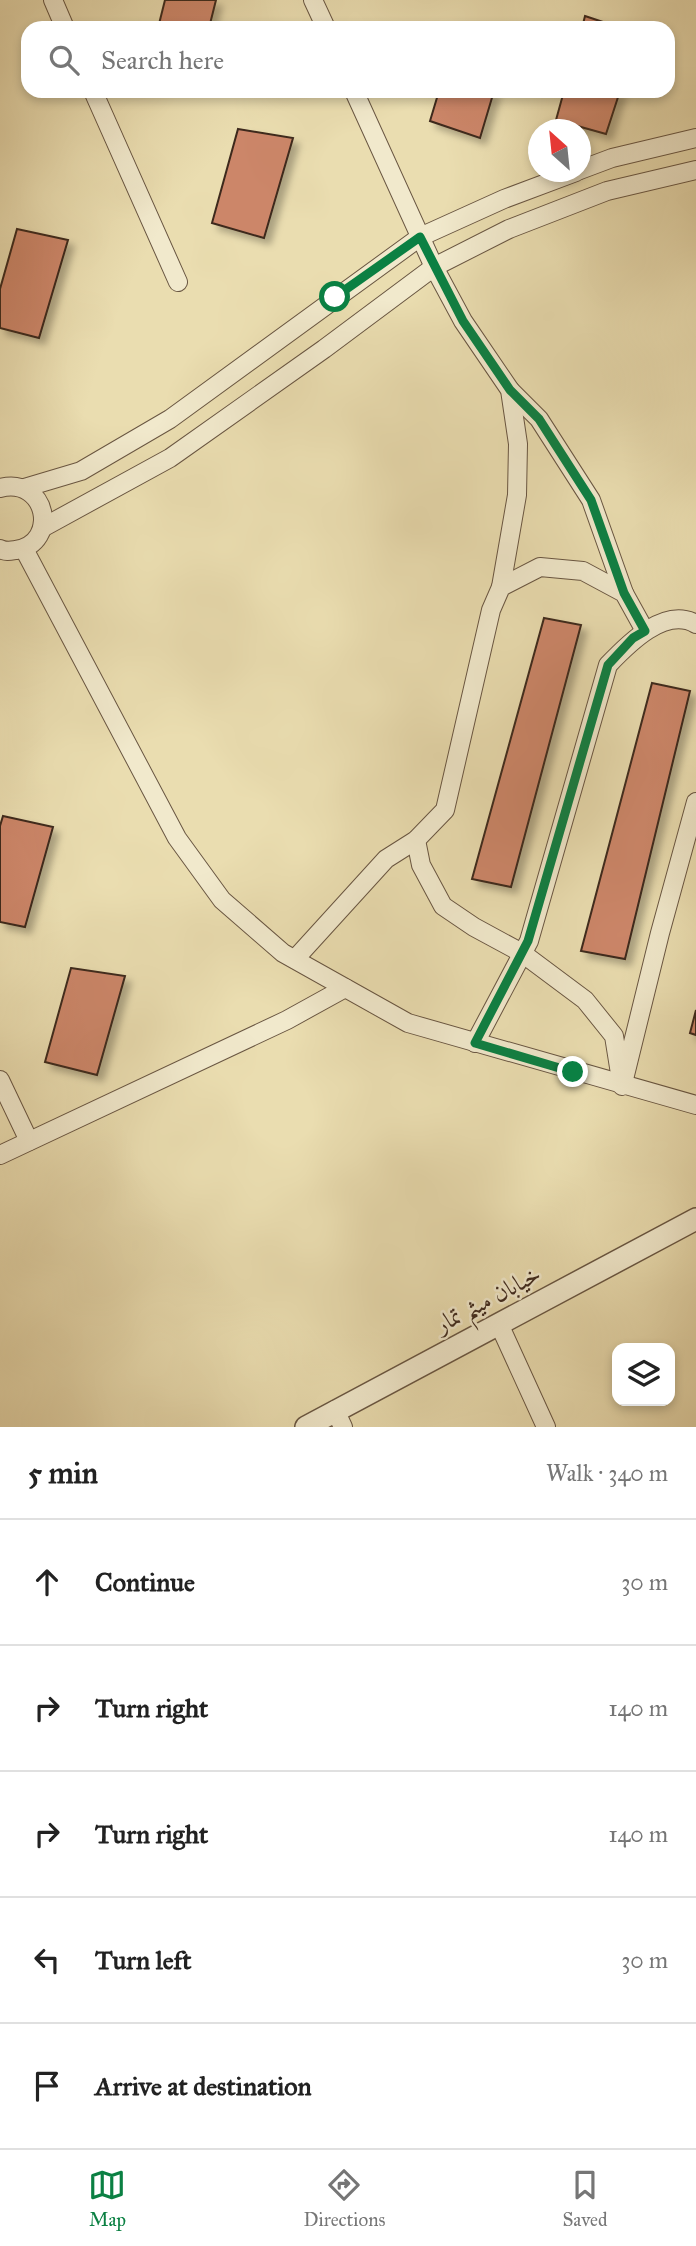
<!DOCTYPE html>
<meta charset="utf-8">
<style>
:root{--surface:#fff;--page:#f2f2f2;--text:#222;--muted:#767676;--line:#e0e0e0;--accent:#0b8043}
body{margin:0;font-family:"IM FELL Great Primer",Amiri,serif;background:var(--page);color:var(--text)}
.controls{position:absolute;right:21px;bottom:21px;display:grid;overflow:hidden;border-radius:14px;box-shadow:0 4px 10px #0003}
.controls button{width:63px;height:63px;display:grid;place-items:center;padding:0;border:0;border-bottom:2px solid var(--line);background:var(--surface);color:var(--text);font:35px sans-serif}
.compass{position:absolute;left:528px;top:119px;width:63px;height:63px;border-radius:50%;background:var(--surface);box-shadow:0 4px 10px #0003;rotate:333deg}
.stop{position:absolute;width:21px;height:21px;margin:-16px;border:5px solid #0b8043;border-radius:50%;background:#fff}
.stop.end{background:#0b8043;border-color:#fff;box-shadow:0 2px 7px #0008}
.list{margin:0;padding:0;list-style:none}
h2{display:flex;justify-content:space-between;align-items:center;height:91px;margin:0;padding:0 28px;font-size:30px}
h2 small{font-size:23px;font-weight:400;color:var(--muted)}
.list li{display:grid;grid-template-columns:46px 1fr auto;gap:21px;align-items:center;box-sizing:border-box;height:126px;padding:0 28px;border-top:2px solid var(--line)}
.list b{display:block;font-size:26px;white-space:nowrap}
.list em{font-size:23px;font-style:normal;color:var(--muted)}
.icon{flex:none;width:38px;height:38px;fill:none;stroke:currentColor;stroke-width:2;stroke-linecap:round;stroke-linejoin:round}
.map{position:relative;flex:none;width:696px;height:1427px;overflow:hidden}
.search{position:absolute;background:var(--surface);box-shadow:0 4px 10px #0003;left:21px;right:21px;top:21px;height:77px;display:flex;align-items:center;gap:18px;box-sizing:border-box;padding:0 24px;border-radius:21px;color:var(--muted);font-size:26px}
.sheet{height:721px;background:var(--surface)}
nav{display:flex;justify-content:space-around;align-items:center;box-sizing:border-box;height:98px;border-top:2px solid var(--line);background:var(--surface);font-size:19px;color:var(--muted)}
nav a{display:grid;justify-items:center;gap:4px}
nav .on{color:var(--accent)}
.map>svg:first-child{display:block}
.building{fill:#cc8669;stroke:#3e291d;stroke-width:2;filter:url(#shadow)}
.lines{fill:none;stroke-linecap:round;stroke-linejoin:round}
.minor-casing{stroke:#695642;stroke-width:20}
.tertiary-casing{stroke:#695642;stroke-width:24}
.minor{stroke:#f1e9cc;stroke-width:18}
.tertiary{stroke:#f1e9cc;stroke-width:21}
.route{stroke:#0b8043;stroke-width:9}
.labels{text-anchor:middle;stroke-width:5;stroke-linejoin:round;paint-order:stroke}
.street-label{font-size:24px;fill:#3e291d;stroke:#f1e9cc}
</style>
<div class="map">
<svg width="696" height="1427" viewBox="0 0 696 1427">
<defs>
<filter id="shadow"><feDropShadow dx="6" dy="6" stdDeviation="3.5" flood-color="#0004"/></filter>
</defs>
<rect width="100%" height="100%" fill="#eaddb0"/>
<filter id="stains"><feTurbulence type="fractalNoise" baseFrequency=".00286" numOctaves="4"/><feColorMatrix values="0 0 0 0 .2 0 0 0 0 .09 0 0 0 0 .02 0 0 0 .5 -.17"/></filter>
<radialGradient id="worn" r=".72"><stop offset=".6" stop-color="#630" stop-opacity="0"/><stop offset="1" stop-color="#630" stop-opacity=".3"/></radialGradient>
<!-- building -->
<g class="building">
<polygon points="165,0 216,0 209,28 158,28"/>
<polygon points="585,16 621,28 582,28"/>
<polygon points="439,91 494,91 480,138 430,121"/>
<polygon points="564,91 620,91 606,134 556,120"/>
<polygon points="238,129 293,138 264,238 212,223"/>
<polygon points="17,229 68,240 39,338 0,328 0,289"/>
<polygon points="544,618 581,625 511,887 472,879"/>
<polygon points="652,683 690,691 625,959 581,951"/>
<polygon points="3,816 53,827 25,927 0,922 0,826"/>
<polygon points="71,968 125,976 97,1075 45,1062"/>
<polygon points="696,1010 696,1035 690,1033"/>
</g>
<g class="lines">
<!-- minor casing -->
<g class="minor-casing">
<g id="minor">
<polyline points="53,0 65,28"/>
<polyline points="313,0 326,28"/>
<polyline points="93,91 178,282"/>
<polyline points="354,91 434,267 463,321 510,390 518,444 517,495 501,587"/>
<polyline points="580,170 612,158 696,138"/>
<polyline points="510,390 539,419 591,500 624,593"/>
<path d="M0,488C47,476 60,543 16,550C10,551 6,552 0,549"/>
<polyline points="24,488 81,471 170,419 420,237 504,199 576,172"/>
<polyline points="42,528 170,458 324,349 434,267 509,229 607,191 696,170"/>
<polyline points="24,549 177,838 222,900 283,953 408,1023 696,1105"/>
<polyline points="416,840 421,865 443,906 474,927 522,953 585,1000 614,1036 622,1086"/>
<polyline points="295,959 386,859 416,840 445,810 491,610 501,587 540,567 583,571 624,593 645,631"/>
<path d="M475,1043L529,941L608,665C628,644 665,606 696,624"/>
<polyline points="624,1079 660,933 696,802"/>
<polyline points="0,1080 29,1141"/>
<polyline points="0,1155 287,1020 345,988"/>
<polyline points="499,1324 546,1427"/>
<polyline points="335,1410 343,1427"/>
</g>
</g>
<!-- tertiary casing -->
<g class="tertiary-casing">
<polyline id="tertiary" points="306,1427 696,1219"/>
</g>
<!-- minor -->
<use href="#minor" class="minor"/>
<!-- tertiary -->
<use href="#tertiary" class="tertiary"/>
</g>
<g class="lines">
<!-- route -->
<polyline class="route" points="335,297 420,237 463,321 510,390 539,419 591,500 624,593 645,631 633,638 608,665 528,941 475,1043 573,1072"/>
</g>
<g class="labels">
<!-- street labels -->
<g class="street-label">
<text transform="translate(488 1299) rotate(-28)" y="8">خیابان میثم تمار</text>
</g>
</g>
<rect width="100%" height="100%" filter="url(#stains)"/>
<rect width="100%" height="100%" fill="url(#worn)"/>
</svg>
<div class="controls">
<button><svg class="icon" aria-label="layers" viewBox="0 0 24 24"><path d="M12 4l9 5-9 5-9-5zM3 14l9 5 9-5"/></svg></button>
</div>
<svg class="compass" viewBox="-18 -18 36 36"><path d="M0-13l5 13h-10z" fill="#e53935"/><path d="M0 13l5-13h-10z" fill="#767676"/></svg>
<div class="stop" style="left:335px;top:297px"></div>
<div class="stop end" style="left:573px;top:1072px"></div>
<div class="search"><svg class="icon" aria-label="search" viewBox="0 0 24 24"><circle cx="10" cy="10" r="6"/><path d="M15 15l6 6"/></svg>Search here</div>
</div>
<section class="sheet">
<h2>5 min<small>Walk · 340 m</small></h2>
<ul class="list">
<li><svg class="icon" aria-label="ahead" viewBox="0 0 24 24"><path d="M12 20V5M6 11l6-6 6 6"/></svg><div><b>Continue</b></div><em>30 m</em></li>
<li><svg class="icon" aria-label="right" viewBox="0 0 24 24"><path d="M7 20v-9h11M14 6l5 5-5 5"/></svg><div><b>Turn right</b></div><em>140 m</em></li>
<li><svg class="icon" aria-label="right" viewBox="0 0 24 24"><path d="M7 20v-9h11M14 6l5 5-5 5"/></svg><div><b>Turn right</b></div><em>140 m</em></li>
<li><svg class="icon" aria-label="left" viewBox="0 0 24 24"><path d="M17 20v-9H6M10 6l-5 5 5 5"/></svg><div><b>Turn left</b></div><em>30 m</em></li>
<li><svg class="icon" aria-label="arrive" viewBox="0 0 24 24"><path d="M6 21V4h12l-3 4 3 4H6"/></svg><div><b>Arrive at destination</b></div></li>
</ul>
</section>
<nav>
<a class="on"><svg class="icon" aria-label="map" viewBox="0 0 24 24"><path d="M3 6l6-2 6 2 6-2v14l-6 2-6-2-6 2zM9 4v14M15 6v14"/></svg>Map</a>
<a><svg class="icon" aria-label="directions" viewBox="0 0 24 24"><path d="M12 3l9 9-9 9-9-9zM9 14v-3h6M13 9l2 2-2 2"/></svg>Directions</a>
<a><svg class="icon" aria-label="saved" viewBox="0 0 24 24"><path d="M7 4h10v16l-5-4-5 4z"/></svg>Saved</a>
</nav>
